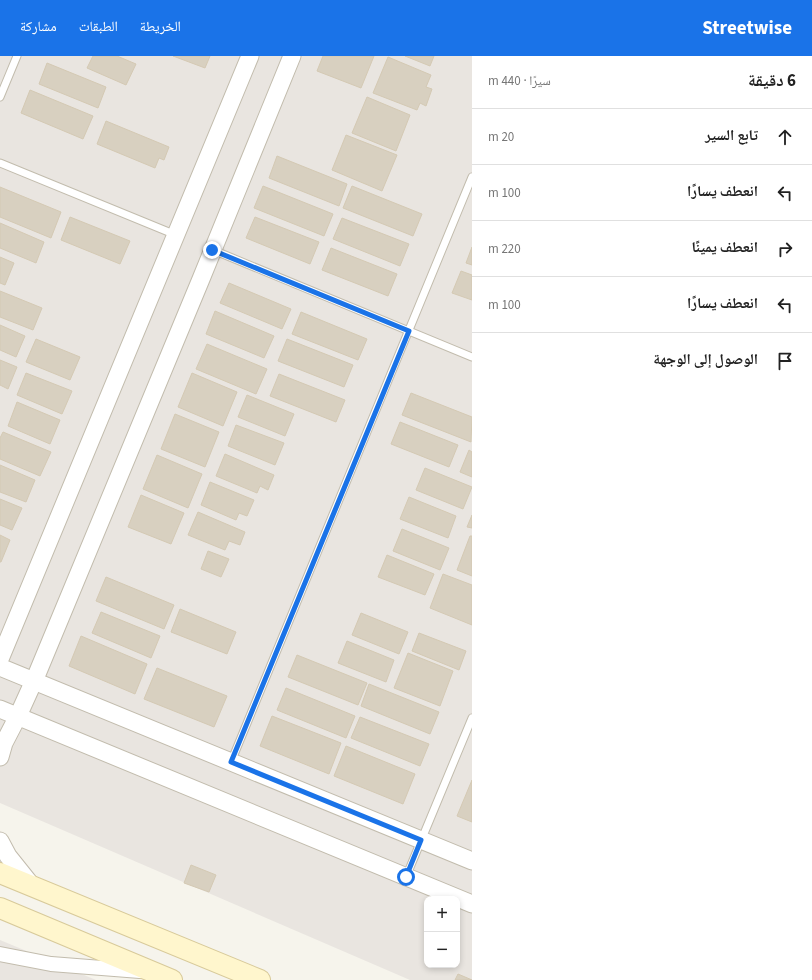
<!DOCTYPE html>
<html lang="ar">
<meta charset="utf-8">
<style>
:root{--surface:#fff;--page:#f6f6f6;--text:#222;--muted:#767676;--line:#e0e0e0;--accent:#1a73e8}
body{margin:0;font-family:"Source Sans 3","Noto Naskh Arabic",sans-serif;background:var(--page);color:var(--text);direction:rtl}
.controls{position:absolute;right:12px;bottom:12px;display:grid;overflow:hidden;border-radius:8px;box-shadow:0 2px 6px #0003}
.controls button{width:36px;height:36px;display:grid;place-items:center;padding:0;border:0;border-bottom:1px solid var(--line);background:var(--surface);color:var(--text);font:20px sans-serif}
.stop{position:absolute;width:12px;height:12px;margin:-9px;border:3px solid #1a73e8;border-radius:50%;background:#fff}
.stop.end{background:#1a73e8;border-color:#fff;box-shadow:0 1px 4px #0008}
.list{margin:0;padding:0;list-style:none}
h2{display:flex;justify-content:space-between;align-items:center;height:52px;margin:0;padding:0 16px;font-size:17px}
h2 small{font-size:13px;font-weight:400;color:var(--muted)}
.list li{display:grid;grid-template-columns:26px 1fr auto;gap:12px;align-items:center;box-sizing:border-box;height:56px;padding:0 16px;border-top:1px solid var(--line)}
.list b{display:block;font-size:15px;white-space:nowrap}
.list em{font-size:13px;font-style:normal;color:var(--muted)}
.icon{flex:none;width:22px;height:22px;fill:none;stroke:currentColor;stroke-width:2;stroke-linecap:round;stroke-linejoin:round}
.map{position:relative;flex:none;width:472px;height:924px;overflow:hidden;direction:ltr}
header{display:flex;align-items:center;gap:24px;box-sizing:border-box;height:56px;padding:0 20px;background:var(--accent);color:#fff}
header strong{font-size:19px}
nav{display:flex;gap:22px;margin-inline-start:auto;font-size:14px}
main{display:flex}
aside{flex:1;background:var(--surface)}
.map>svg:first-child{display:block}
.industrial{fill:#e9e5e0;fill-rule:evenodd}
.building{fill:#d8d0c0;stroke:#d4c9b3}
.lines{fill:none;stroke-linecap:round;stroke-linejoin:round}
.service-casing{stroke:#c2bcad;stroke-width:9}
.minor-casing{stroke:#c2bcad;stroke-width:16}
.tertiary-casing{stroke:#c2bcad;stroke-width:19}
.secondary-casing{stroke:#d8ca9a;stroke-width:22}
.service{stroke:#fff;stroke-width:7}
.minor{stroke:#fff;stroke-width:14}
.tertiary{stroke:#fff;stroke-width:17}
.secondary{stroke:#fff6cd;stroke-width:20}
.route{stroke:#1a73e8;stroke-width:5}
</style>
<header>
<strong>Streetwise</strong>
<nav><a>الخريطة</a><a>الطبقات</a><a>مشاركة</a></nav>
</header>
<main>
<aside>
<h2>6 دقيقة<small>سيرًا · 440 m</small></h2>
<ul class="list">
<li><svg class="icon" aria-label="ahead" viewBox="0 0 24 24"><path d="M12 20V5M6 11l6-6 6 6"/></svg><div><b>تابع السير</b></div><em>20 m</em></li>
<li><svg class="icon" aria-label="left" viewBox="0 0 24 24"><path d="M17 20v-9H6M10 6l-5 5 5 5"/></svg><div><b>انعطف يسارًا</b></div><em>100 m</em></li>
<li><svg class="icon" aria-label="right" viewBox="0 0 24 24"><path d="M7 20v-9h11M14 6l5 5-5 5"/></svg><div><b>انعطف يمينًا</b></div><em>220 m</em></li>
<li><svg class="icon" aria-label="left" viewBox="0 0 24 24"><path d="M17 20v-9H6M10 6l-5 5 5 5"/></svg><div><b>انعطف يسارًا</b></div><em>100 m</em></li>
<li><svg class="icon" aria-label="arrive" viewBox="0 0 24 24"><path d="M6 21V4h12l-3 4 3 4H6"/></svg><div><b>الوصول إلى الوجهة</b></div></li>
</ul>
</aside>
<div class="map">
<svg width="472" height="924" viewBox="0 0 472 924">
<rect width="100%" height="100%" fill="#f6f4ec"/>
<!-- industrial -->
<g class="industrial">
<path d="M0,0H472V924H410L0,747ZM427,843H457V909H427Z"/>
<polygon points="0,884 96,924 0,924"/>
</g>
<!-- building -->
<g class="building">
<polygon points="93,0 117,0 136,8 126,29 87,12"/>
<polygon points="173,0 210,0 205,12"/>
<polygon points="323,0 374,0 361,32 317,15"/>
<polygon points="405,0 434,0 430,10"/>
<polygon points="388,1 431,19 426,31 432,33 426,50 420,47 417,54 373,37"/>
<polygon points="47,7 106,31 98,52 39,28"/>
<polygon points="30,34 93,60 83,83 21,57"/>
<polygon points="367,41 410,59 396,95 352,77"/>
<polygon points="106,65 169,91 164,104 159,102 155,112 97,88"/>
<polygon points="346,79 397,99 382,135 332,114"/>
<polygon points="277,100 347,128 339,150 269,122"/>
<polygon points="263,130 333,158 324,180 254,152"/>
<polygon points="352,130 422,158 413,180 343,152"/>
<polygon points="0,131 61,156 51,182 0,161"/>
<polygon points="70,161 130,185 120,208 61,184"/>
<polygon points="255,161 319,186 310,208 246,182"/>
<polygon points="342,162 409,188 400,210 333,183"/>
<polygon points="0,167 44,186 36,207 0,192"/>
<polygon points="472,191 472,209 466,207"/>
<polygon points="331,192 397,218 388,240 322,214"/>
<polygon points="0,201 14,207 5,229 0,227"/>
<polygon points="461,215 472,219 472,244 452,237"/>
<polygon points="229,227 291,253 282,273 220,247"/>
<polygon points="0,235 42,252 33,274 0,261"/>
<polygon points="215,255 274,280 264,302 206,278"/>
<polygon points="301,256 367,283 358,304 292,278"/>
<polygon points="0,269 25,280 16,301 0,294"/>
<polygon points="36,283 80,301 70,324 26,306"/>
<polygon points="287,283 353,309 344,331 278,305"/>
<polygon points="207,288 267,313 256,338 196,313"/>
<polygon points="0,304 17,311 8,333 0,329"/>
<polygon points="26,317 72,335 62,358 17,339"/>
<polygon points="192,317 237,336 223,370 178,351"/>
<polygon points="279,318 345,344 336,366 270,340"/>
<polygon points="411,337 472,361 471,386 402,359"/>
<polygon points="247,339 294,358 285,380 238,361"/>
<polygon points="17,346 60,364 50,388 8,370"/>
<polygon points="175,358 219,376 205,411 161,393"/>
<polygon points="400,366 458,389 449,411 391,388"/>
<polygon points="236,369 284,387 275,409 228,390"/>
<polygon points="3,376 51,396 40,420 0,403 0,382"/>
<polygon points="469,394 472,396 472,421 460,416"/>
<polygon points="225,398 274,419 268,434 260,430 257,437 216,420"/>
<polygon points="157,399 202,418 188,452 143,433"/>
<polygon points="0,409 35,424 26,446 0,436"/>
<polygon points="425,412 472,431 463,453 416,434"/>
<polygon points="210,426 254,444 247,460 239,457 236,464 201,449"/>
<polygon points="141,439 184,457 171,488 128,471"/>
<polygon points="409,441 456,460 448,482 400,463"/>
<polygon points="0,443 22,452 12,474 0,469"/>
<polygon points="198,456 245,476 240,489 229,485 225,494 188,479"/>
<polygon points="472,459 472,472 467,471"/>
<polygon points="402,473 449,492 440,514 393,495"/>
<polygon points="0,479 10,484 1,506 0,506"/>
<polygon points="470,480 472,480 472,520 457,514"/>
<polygon points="208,495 229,503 221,521 201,513"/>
<polygon points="387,499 434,518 425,539 378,521"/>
<polygon points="443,518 472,529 472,569 430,552"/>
<polygon points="106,521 174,549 164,573 96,545"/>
<polygon points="180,553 236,576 227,598 171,576"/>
<polygon points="101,556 160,580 151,602 92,577"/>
<polygon points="361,557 408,576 399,598 352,579"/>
<polygon points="419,577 466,595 459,614 412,595"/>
<polygon points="81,580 147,608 135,638 69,610"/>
<polygon points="347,585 394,604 386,626 338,607"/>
<polygon points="408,597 453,615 440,650 394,632"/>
<polygon points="297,599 367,627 358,649 288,621"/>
<polygon points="157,612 227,640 214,671 144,643"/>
<polygon points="369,628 439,656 430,678 361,650"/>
<polygon points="286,632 355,660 346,682 277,654"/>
<polygon points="272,660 341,687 329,718 260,690"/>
<polygon points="360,661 429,688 420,710 351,682"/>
<polygon points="346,690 415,718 403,748 334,720"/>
<polygon points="472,724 472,766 457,760"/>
<polygon points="191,809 216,819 209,836 184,827"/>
<polygon points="458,918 472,924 455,924"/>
</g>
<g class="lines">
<!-- service casing -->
<g class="service-casing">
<g id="service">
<polyline points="0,41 17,0"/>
<polyline points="0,107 176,179"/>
<polyline points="213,194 472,301"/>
<polyline points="231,706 472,121"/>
<polyline points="406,821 472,662"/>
</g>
</g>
<!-- minor casing -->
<g class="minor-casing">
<polyline id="minor" points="0,898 51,908 140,915"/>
</g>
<!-- tertiary casing -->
<g class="tertiary-casing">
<g id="tertiary">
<polyline points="0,603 250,0"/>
<polyline points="0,611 472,805"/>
<polyline points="0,653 472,848"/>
<polyline points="0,701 4,687 18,660 37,618 201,223 292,0"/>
<polyline points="0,785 8,800 32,830"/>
</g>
</g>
<!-- secondary casing -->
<g class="secondary-casing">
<g id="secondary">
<polyline points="0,817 260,924"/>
<polyline points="0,852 172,924"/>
</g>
</g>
<!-- service -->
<use href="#service" class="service"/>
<!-- minor -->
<use href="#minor" class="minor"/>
<!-- tertiary -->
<use href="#tertiary" class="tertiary"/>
<!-- secondary -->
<use href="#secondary" class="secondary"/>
</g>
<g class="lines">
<!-- route -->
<polyline class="route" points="212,194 409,275 231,706 421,784 406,821"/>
</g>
</svg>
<div class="controls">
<button>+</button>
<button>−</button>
</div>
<div class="stop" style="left:406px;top:821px"></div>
<div class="stop end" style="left:212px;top:194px"></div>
</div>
</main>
